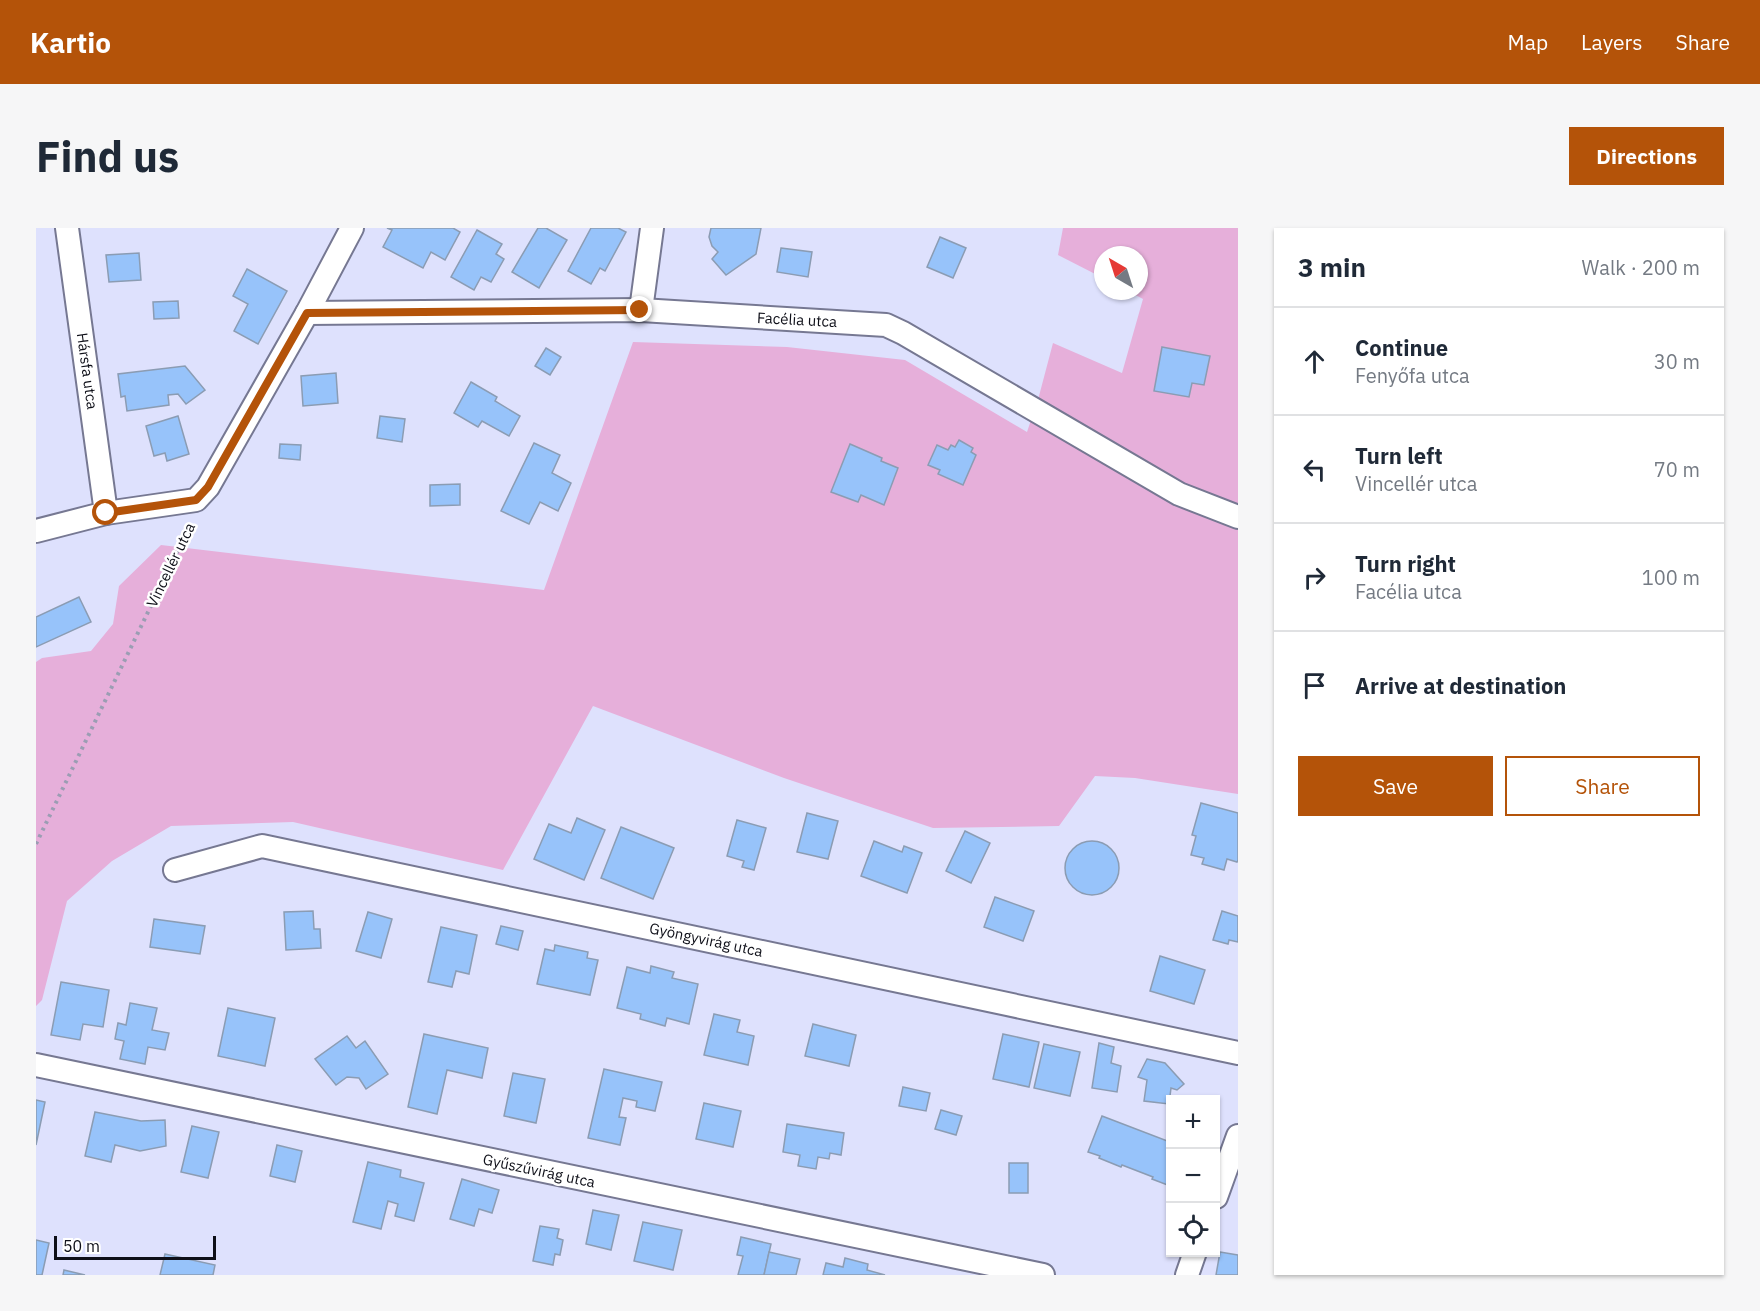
<!DOCTYPE html>
<meta charset="utf-8">
<style>
:root{--surface:#fff;--page:#f6f6f7;--text:#1f2937;--muted:#747a83;--line:#e0e1e3;--accent:#b45309}
body{margin:0;font-family:"IBM Plex Sans",sans-serif;background:var(--page);color:var(--text)}
.controls{position:absolute;right:18px;bottom:18px;display:grid;overflow:hidden;border-radius:0px;box-shadow:0 2px 4px #0004}
.controls button{width:54px;height:54px;display:grid;place-items:center;padding:0;border:0;border-bottom:2px solid var(--line);background:var(--surface);color:var(--text);font:30px sans-serif}
.compass{position:absolute;left:1058px;top:18px;width:54px;height:54px;border-radius:50%;background:var(--surface);box-shadow:0 2px 4px #0004;rotate:321deg}
.scale{position:absolute;left:18px;bottom:15px;width:162px;box-sizing:border-box;padding-left:6px;border:3px solid #0e0f18;border-top:0;font-size:16px;line-height:21px;white-space:nowrap;color:#0e0f18;-webkit-text-stroke:4px #fff;paint-order:stroke}
.stop{position:absolute;width:18px;height:18px;margin:-14px;border:4px solid #b45309;border-radius:50%;background:#fff}
.stop.end{background:#b45309;border-color:#fff;box-shadow:0 2px 6px #0008}
.list{margin:0;padding:0;list-style:none}
h2{display:flex;justify-content:space-between;align-items:center;height:78px;margin:0;padding:0 24px;font-size:26px}
h2 small{font-size:20px;font-weight:400;color:var(--muted)}
.list li{display:grid;grid-template-columns:39px 1fr auto;gap:18px;align-items:center;box-sizing:border-box;height:108px;padding:0 24px;border-top:2px solid var(--line)}
.list b{display:block;font-size:22px;white-space:nowrap}
.list p{margin:0;font-size:20px;white-space:nowrap;color:var(--muted)}
.list em{font-size:20px;font-style:normal;color:var(--muted)}
.actions{display:flex;gap:12px;padding:18px 24px}
.actions a{flex:1;padding:14px 0;border:2px solid var(--accent);border-radius:0px;text-align:center;font-size:21px;color:var(--accent)}
.actions .main{background:var(--accent);color:#fff}
.icon{flex:none;width:33px;height:33px;fill:none;stroke:currentColor;stroke-width:2;stroke-linecap:round;stroke-linejoin:round}
.map{position:relative;flex:none;width:1202px;height:1047px;overflow:hidden;border-radius:0px}
header{display:flex;align-items:center;gap:36px;box-sizing:border-box;height:84px;padding:0 30px;background:var(--accent);color:#fff}
header strong{font-size:28px}
nav{display:flex;gap:33px;margin-inline-start:auto;font-size:21px}
.intro{display:flex;align-items:center;justify-content:space-between;box-sizing:border-box;height:144px;padding:0 36px}
h1{margin:0;font-size:42px}
.button{padding:15px 27px;border-radius:0px;background:var(--accent);color:#fff;font-size:21px;font-weight:700}
main{display:flex;gap:36px;padding:0 36px}
aside{flex:1;background:var(--surface);border-radius:0px;box-shadow:0 2px 4px #0004}
.map>svg:first-child{display:block}
.green{fill:#e6afda}
.building{fill:#97c3fa;stroke:#8b9cb3;stroke-width:1.5}
.lines{fill:none;stroke-linecap:round;stroke-linejoin:round}
.street-casing{stroke:#767892;stroke-width:26}
.path{stroke:#9b9db3;stroke-width:4;stroke-dasharray:3 4.5;stroke-linecap:butt}
.street{stroke:#fff;stroke-width:22}
.route{stroke:#b45309;stroke-width:8}
.labels{text-anchor:middle;stroke-width:5;stroke-linejoin:round;paint-order:stroke}
.street-label{font-size:15px;fill:#0e0f18;stroke:#fff}
</style>
<header>
<strong>Kartio</strong>
<nav><a>Map</a><a>Layers</a><a>Share</a></nav>
</header>
<div class="intro"><h1>Find us</h1><a class="button">Directions</a></div>
<main>
<div class="map">
<svg width="1202" height="1047" viewBox="0 0 1202 1047">
<rect width="100%" height="100%" fill="#dee1fd"/>
<!-- green -->
<polygon class="green" points="1027,0 1202,0 1202,566 1099,550 1059,548 1023,598 897,600 748,550 557,478 467,642 257,594 135,598 76,633 31,673 6,772 0,778 0,434 6,430 55,423 77,396 83,358 125,317 508,362 597,114 751,119 869,132 991,204 1003,168 1017,115 1086,145 1107,71 1092,63 1103,63 1103,27 1067,27 1067,50 1022,27"/>
<!-- building -->
<g class="building">
<polygon points="351,0 417,0 424,4 409,32 395,24 387,40 347,19 356,2"/>
<polygon points="502,0 510,0 531,12 503,60 476,44"/>
<polygon points="555,0 582,0 590,4 569,43 564,40 555,56 532,43"/>
<polygon points="675,0 725,0 720,26 690,47 676,31 682,24 676,18 673,9"/>
<polygon points="441,2 466,16 460,26 468,31 455,54 445,49 438,62 415,49"/>
<polygon points="904,9 930,20 917,50 891,39"/>
<polygon points="745,20 776,24 772,49 741,44"/>
<polygon points="103,25 105,52 73,54 70,27"/>
<polygon points="211,41 251,63 222,116 198,103 212,76 197,68"/>
<polygon points="142,73 143,90 118,91 117,74"/>
<polygon points="1126,119 1174,128 1168,157 1156,155 1153,169 1118,163"/>
<polygon points="510,120 525,129 514,147 499,138"/>
<polygon points="149,138 169,162 150,176 142,166 132,167 133,177 91,183 89,168 85,169 82,146"/>
<polygon points="300,145 302,175 267,178 265,148"/>
<polygon points="435,154 461,169 459,173 484,188 473,208 446,193 442,199 418,185"/>
<polygon points="142,188 153,226 131,233 129,225 118,228 110,198"/>
<polygon points="344,188 369,191 366,214 341,210"/>
<polygon points="923,212 937,220 935,224 940,227 927,257 902,246 904,242 892,237 901,217 912,222 915,217 919,219"/>
<polygon points="498,215 524,227 516,245 535,255 522,283 504,274 493,296 465,283"/>
<polygon points="244,216 265,217 264,232 243,230"/>
<polygon points="814,216 846,230 845,233 862,240 848,277 825,267 822,274 795,264"/>
<polygon points="424,256 424,277 394,278 394,257"/>
<polygon points="43,369 55,394 0,419 0,389"/>
<polygon points="1165,575 1202,585 1202,632 1201,634 1191,631 1188,642 1166,636 1168,630 1155,627 1160,608 1156,607"/>
<polygon points="771,585 802,593 792,631 761,624"/>
<polygon points="541,590 569,602 548,652 498,631 513,596 535,605"/>
<polygon points="701,592 730,600 718,642 706,639 708,633 691,628"/>
<polygon points="585,599 638,620 617,671 565,650"/>
<polygon points="929,603 954,615 935,655 910,643"/>
<polygon points="838,613 866,624 868,618 886,625 871,665 825,648"/>
<circle cx="1056" cy="640" r="27"/>
<polygon points="959,669 998,683 987,713 948,699"/>
<polygon points="277,683 278,701 284,701 285,720 250,722 248,684"/>
<polygon points="1186,683 1202,688 1202,714 1193,712 1192,716 1177,712"/>
<polygon points="332,684 356,691 345,730 320,723"/>
<polygon points="118,691 169,698 164,726 114,719"/>
<polygon points="465,698 487,703 482,722 460,716"/>
<polygon points="405,699 441,707 433,746 420,743 416,759 392,754"/>
<polygon points="519,717 552,724 551,730 562,732 554,767 501,756 509,721 518,723"/>
<polygon points="1124,728 1169,742 1158,776 1114,763"/>
<polygon points="615,738 638,744 636,750 662,756 653,796 631,790 629,798 604,791 605,786 581,780 591,739 614,745"/>
<polygon points="25,754 73,762 67,799 47,796 44,812 15,807"/>
<polygon points="94,775 121,780 116,802 133,805 129,822 112,819 109,836 84,831 88,813 79,811 82,795 90,797"/>
<polygon points="192,780 239,790 229,838 182,828"/>
<polygon points="678,786 704,792 701,804 718,808 712,837 668,827"/>
<polygon points="777,796 820,807 813,838 769,828"/>
<polygon points="388,806 452,820 446,850 411,842 401,886 372,879"/>
<polygon points="967,806 1003,814 993,859 957,851"/>
<polygon points="311,808 320,820 329,813 352,846 330,861 323,850 311,849 300,857 279,831"/>
<polygon points="1063,815 1078,819 1075,835 1085,838 1081,864 1056,860"/>
<polygon points="1008,816 1044,824 1034,868 998,860"/>
<polygon points="1111,831 1129,835 1148,856 1141,862 1135,860 1133,876 1108,873 1111,852 1102,849"/>
<polygon points="568,841 626,854 619,883 600,879 601,873 587,870 583,889 590,890 584,917 552,910"/>
<polygon points="477,845 509,851 500,895 468,888"/>
<polygon points="867,859 894,865 890,883 863,878"/>
<polygon points="0,872 9,874 0,917"/>
<polygon points="668,875 705,883 697,919 660,911"/>
<polygon points="905,882 926,888 920,907 899,901"/>
<polygon points="59,884 105,893 129,892 130,918 104,923 79,917 75,934 49,928"/>
<polygon points="1066,888 1134,914 1134,958 1116,951 1117,949 1086,937 1085,939 1063,930 1064,928 1052,924"/>
<polygon points="751,896 808,905 805,927 794,925 793,931 782,929 780,941 762,938 764,927 747,924"/>
<polygon points="156,898 183,904 172,950 145,944"/>
<polygon points="241,917 266,923 259,954 234,948"/>
<polygon points="332,934 365,942 364,949 388,955 378,993 359,988 362,976 352,973 345,1001 317,994"/>
<rect x="973" y="935" width="19" height="30"/>
<polygon points="426,951 463,962 456,985 443,981 438,998 414,991"/>
<polygon points="557,982 583,987 575,1022 550,1016"/>
<polygon points="607,994 646,1002 637,1042 598,1033"/>
<polygon points="504,998 523,1001 521,1010 527,1012 524,1027 519,1026 517,1037 497,1033"/>
<polygon points="705,1009 735,1016 728,1047 702,1047 707,1028 701,1027"/>
<polygon points="0,1012 13,1015 6,1047 0,1047"/>
<polygon points="733,1024 764,1031 760,1047 728,1047"/>
<polygon points="1184,1024 1202,1027 1202,1047 1180,1047"/>
<polygon points="129,1026 179,1037 177,1047 124,1047"/>
<polygon points="809,1030 832,1036 831,1042 849,1047 787,1047 790,1035 807,1039"/>
<polygon points="28,1042 49,1047 27,1047"/>
</g>
<g class="lines">
<!-- street casing -->
<g class="street-casing">
<g id="street">
<polyline points="31,0 70,285"/>
<polyline points="605,82 616,0"/>
<polyline points="271,85 605,82 850,97 867,105 1143,266 1202,289"/>
<polyline points="0,303 70,285 160,272 172,259 271,85 316,0"/>
<polyline points="139,642 226,618 1202,825"/>
<polyline points="0,837 1007,1047"/>
<polyline points="1180,969 1202,908"/>
<polyline points="1151,1047 1159,1024"/>
</g>
</g>
<!-- path -->
<polyline class="path" points="0,616 155,295"/>
<!-- street -->
<use href="#street" class="street"/>
</g>
<g class="lines">
<!-- route -->
<polyline class="route" points="70,285 160,272 172,259 271,85 604,82"/>
</g>
<g class="labels">
<!-- street labels -->
<g class="street-label">
<text transform="translate(761 92) rotate(3)" y="5">Facélia utca</text>
<text transform="translate(51 143) rotate(82)" y="5">Hársfa utca</text>
<text transform="translate(135 337) rotate(-64)" y="5">Vincellér utca</text>
<text transform="translate(670 712) rotate(12)" y="5">Gyöngyvirág utca</text>
<text transform="translate(503 943) rotate(12)" y="5">Gyűszűvirág utca</text>
</g>
</g>
</svg>
<div class="controls">
<button>+</button>
<button>−</button>
<button><svg class="icon" aria-label="locate" viewBox="0 0 24 24"><circle cx="12" cy="12" r="6"/><path d="M12 2v4M12 18v4M2 12h4M18 12h4"/></svg></button>
</div>
<svg class="compass" viewBox="-18 -18 36 36"><path d="M0-13l5 13h-10z" fill="#e53935"/><path d="M0 13l5-13h-10z" fill="#747a83"/></svg>
<div class="scale">50 m</div>
<div class="stop" style="left:70px;top:285px"></div>
<div class="stop end" style="left:604px;top:82px"></div>
</div>
<aside>
<h2>3 min<small>Walk · 200 m</small></h2>
<ul class="list">
<li><svg class="icon" aria-label="ahead" viewBox="0 0 24 24"><path d="M12 20V5M6 11l6-6 6 6"/></svg><div><b>Continue</b><p>Fenyőfa utca</p></div><em>30 m</em></li>
<li><svg class="icon" aria-label="left" viewBox="0 0 24 24"><path d="M17 20v-9H6M10 6l-5 5 5 5"/></svg><div><b>Turn left</b><p>Vincellér utca</p></div><em>70 m</em></li>
<li><svg class="icon" aria-label="right" viewBox="0 0 24 24"><path d="M7 20v-9h11M14 6l5 5-5 5"/></svg><div><b>Turn right</b><p>Facélia utca</p></div><em>100 m</em></li>
<li><svg class="icon" aria-label="arrive" viewBox="0 0 24 24"><path d="M6 21V4h12l-3 4 3 4H6"/></svg><div><b>Arrive at destination</b></div></li>
</ul>
<div class="actions"><a class="main">Save</a><a>Share</a></div>
</aside>
</main>
